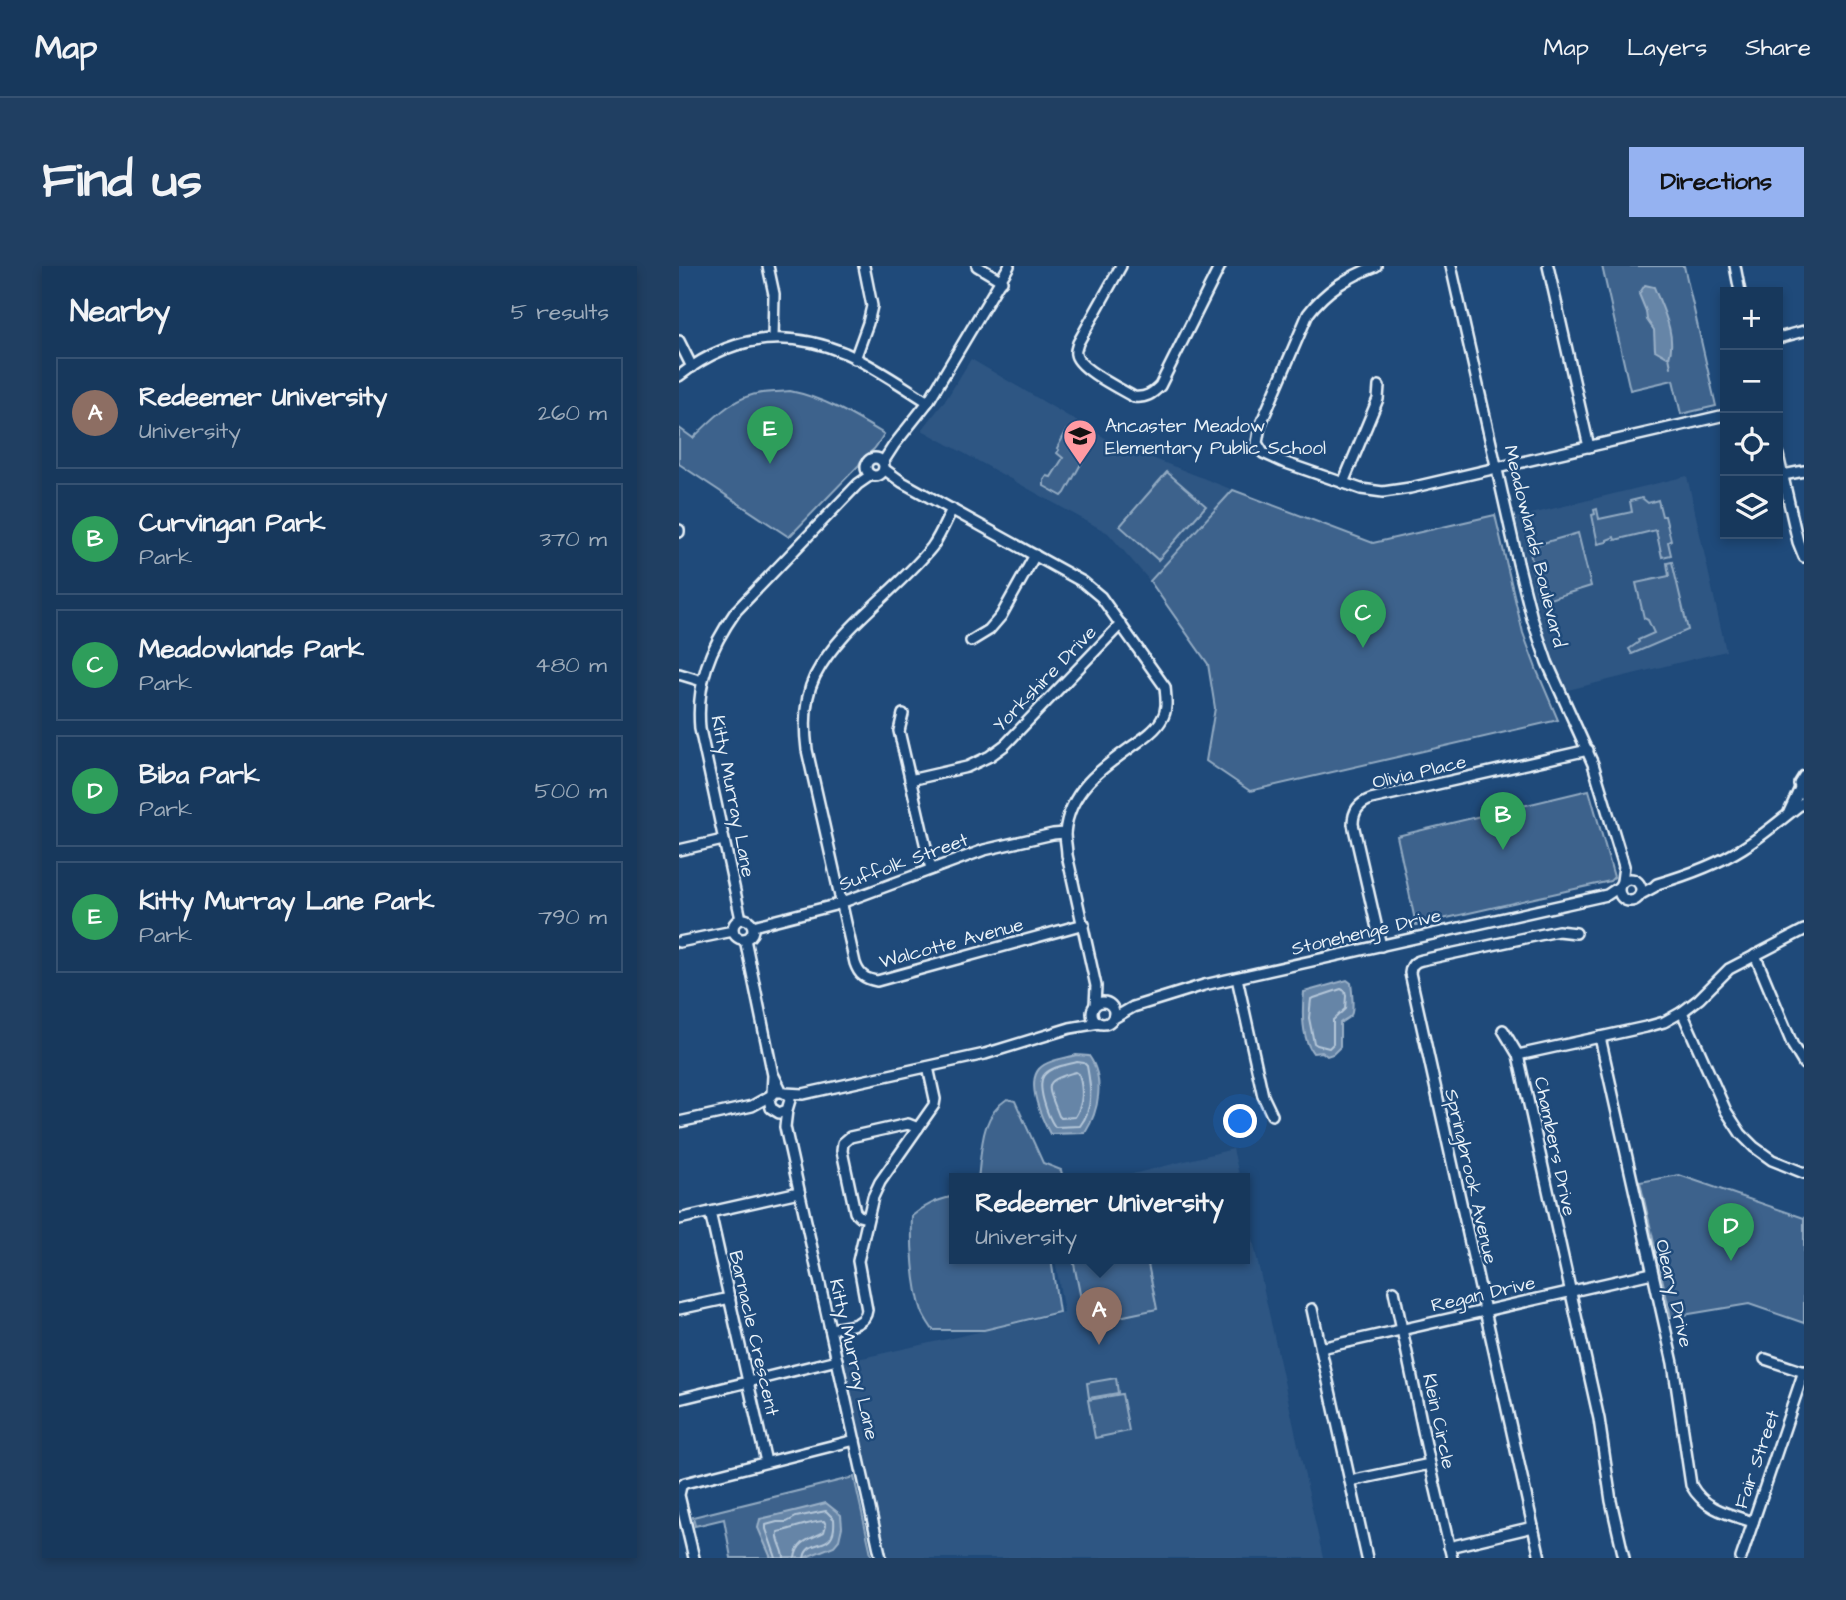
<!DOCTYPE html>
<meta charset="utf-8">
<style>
:root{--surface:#17385c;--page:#203f62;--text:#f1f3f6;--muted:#9eacbb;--line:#365272;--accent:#95b2f1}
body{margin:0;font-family:"Architects Daughter",sans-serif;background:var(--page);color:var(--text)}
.controls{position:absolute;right:21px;top:21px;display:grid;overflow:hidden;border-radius:0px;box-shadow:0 4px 10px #0003}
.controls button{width:63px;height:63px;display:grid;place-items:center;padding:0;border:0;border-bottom:2px solid var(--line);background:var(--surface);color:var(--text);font:35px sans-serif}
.you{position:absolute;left:562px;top:856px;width:24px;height:24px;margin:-18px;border:5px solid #fff;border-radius:50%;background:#1a73e8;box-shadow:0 0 0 10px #1a73e833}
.badge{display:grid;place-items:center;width:46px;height:46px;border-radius:50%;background:var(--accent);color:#fff;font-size:23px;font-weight:700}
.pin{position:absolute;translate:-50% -58px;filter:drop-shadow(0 2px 4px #0008)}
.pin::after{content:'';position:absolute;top:37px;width:24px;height:21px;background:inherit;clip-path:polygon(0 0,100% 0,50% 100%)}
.popup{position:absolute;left:270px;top:907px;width:301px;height:91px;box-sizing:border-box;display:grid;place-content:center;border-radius:0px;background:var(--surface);filter:drop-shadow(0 2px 5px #0005);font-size:23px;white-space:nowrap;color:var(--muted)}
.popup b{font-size:26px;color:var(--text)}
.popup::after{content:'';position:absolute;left:50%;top:100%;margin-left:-14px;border:14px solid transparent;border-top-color:var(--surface)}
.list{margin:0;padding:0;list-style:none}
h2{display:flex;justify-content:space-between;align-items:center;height:91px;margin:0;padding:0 28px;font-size:30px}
h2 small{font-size:23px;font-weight:400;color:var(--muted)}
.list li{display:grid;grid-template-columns:46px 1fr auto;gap:21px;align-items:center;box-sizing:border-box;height:112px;margin:0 14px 14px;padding:0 14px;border:2px solid var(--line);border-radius:0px}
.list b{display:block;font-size:26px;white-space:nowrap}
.list p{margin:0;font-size:23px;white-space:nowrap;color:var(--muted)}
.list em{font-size:23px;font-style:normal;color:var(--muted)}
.icon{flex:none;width:38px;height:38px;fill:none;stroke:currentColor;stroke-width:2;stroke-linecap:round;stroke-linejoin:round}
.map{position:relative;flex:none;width:1125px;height:1292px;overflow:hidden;border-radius:0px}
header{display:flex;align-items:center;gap:42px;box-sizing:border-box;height:98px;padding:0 35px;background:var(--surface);border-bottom:2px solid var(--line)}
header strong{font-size:33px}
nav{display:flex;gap:38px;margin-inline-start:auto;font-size:24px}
.intro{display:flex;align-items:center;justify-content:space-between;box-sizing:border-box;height:168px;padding:0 42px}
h1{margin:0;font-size:49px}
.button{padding:18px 32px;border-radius:0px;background:var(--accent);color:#111;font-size:24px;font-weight:700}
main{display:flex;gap:42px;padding:0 42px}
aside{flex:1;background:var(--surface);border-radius:0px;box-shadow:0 4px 10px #0003}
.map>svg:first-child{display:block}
.built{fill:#2e5683}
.green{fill:#3c628c;stroke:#92aac2;stroke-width:2}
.water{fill:#6685a7;stroke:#9ab0c7;stroke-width:2}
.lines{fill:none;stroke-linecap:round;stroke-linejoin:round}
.shore{stroke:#b4c6d8;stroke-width:2}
.stream{stroke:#9ab0c7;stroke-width:2}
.minor-casing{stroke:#e8f1f8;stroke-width:14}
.minor{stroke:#1f4a7a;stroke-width:9}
.labels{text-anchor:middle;stroke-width:5;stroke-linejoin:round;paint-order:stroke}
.poi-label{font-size:19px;fill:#e8f1f8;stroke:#1f4a7a;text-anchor:start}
.street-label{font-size:19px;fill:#e8f1f8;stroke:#1f4a7a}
</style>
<header>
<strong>Map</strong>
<nav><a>Map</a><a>Layers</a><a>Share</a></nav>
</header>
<div class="intro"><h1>Find us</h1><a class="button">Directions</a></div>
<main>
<aside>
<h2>Nearby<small>5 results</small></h2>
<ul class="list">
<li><span class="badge" style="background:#8d6e63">A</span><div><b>Redeemer University</b><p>University</p></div><em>260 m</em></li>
<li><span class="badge" style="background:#2e9e5b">B</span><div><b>Curvingan Park</b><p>Park</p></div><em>370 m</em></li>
<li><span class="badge" style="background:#2e9e5b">C</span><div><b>Meadowlands Park</b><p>Park</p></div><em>480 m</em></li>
<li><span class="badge" style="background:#2e9e5b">D</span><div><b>Biba Park</b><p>Park</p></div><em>500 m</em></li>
<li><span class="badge" style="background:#2e9e5b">E</span><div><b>Kitty Murray Lane Park</b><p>Park</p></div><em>790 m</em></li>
</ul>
</aside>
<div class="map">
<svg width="1125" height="1292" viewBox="0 0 1125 1292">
<rect width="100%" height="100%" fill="#1f4a7a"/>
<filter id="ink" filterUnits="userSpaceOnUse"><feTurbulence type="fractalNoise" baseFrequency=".0143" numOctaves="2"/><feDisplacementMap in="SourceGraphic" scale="14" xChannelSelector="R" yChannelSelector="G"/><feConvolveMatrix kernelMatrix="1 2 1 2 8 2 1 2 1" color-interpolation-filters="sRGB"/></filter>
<g filter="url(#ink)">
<!-- built -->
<g class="built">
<polygon points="292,93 433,176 554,224 471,315 429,267 243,164 268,132"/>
<polygon points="1008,210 1047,385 889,424 879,407 868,378 836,252"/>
<polygon points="554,883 561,913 433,913 466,905"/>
<polygon points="565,934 644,1292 209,1292 165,1096 385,1047 376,993 565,993"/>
</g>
<!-- green -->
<g class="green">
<polygon points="923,0 1005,0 1037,140 1002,148 994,114 951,124"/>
<path d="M111,125C146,132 175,150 205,168C202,173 199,178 195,183C189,189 183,190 180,199L110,271L0,198V162L14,172C34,153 54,130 83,127C92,126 102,126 111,125Z"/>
<polygon points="392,163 414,176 386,227 383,230 365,220 365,214 368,210 372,211 384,192 378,187 380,184 378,182 388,164"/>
<polygon points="488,206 527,240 479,294 441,260"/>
<polygon points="554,224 694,277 816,249 844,367 858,405 879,454 571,525 527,495 536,442 529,398 471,315"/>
<polygon points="963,232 969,237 979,234 983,250 986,250 992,274 989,276 992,289 983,291 977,264 936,274 935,271 928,274 928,276 919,278 913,249 916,248 915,244 918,243 920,253 953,246 951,235"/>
<polygon points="899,267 912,320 861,336 850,281"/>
<polygon points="993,296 1009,364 953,388 950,383 960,376 959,374 975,367 969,354 965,352 957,317 990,310 988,297"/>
<polygon points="910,524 935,611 931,615 737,659 718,570"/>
<path d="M328,833L336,835L364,897L382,904L384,913H299C303,883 301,851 328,833Z"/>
<polygon points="1000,909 1125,952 1125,1057 1070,1038 992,1051 961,916"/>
<path d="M275,930V993H372L380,1046L305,1064H254C250,1058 245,1051 243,1045C234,1020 232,976 233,950C246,939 258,934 275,930Z"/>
<polygon points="394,993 468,993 478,1043 407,1058"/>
<polygon points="437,1112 439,1127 410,1132 408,1117"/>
<polygon points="443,1128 450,1165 416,1172 409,1134"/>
<polygon points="175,1211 193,1292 52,1292 45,1253 16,1260 14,1251"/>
</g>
<!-- water -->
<g class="water">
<path d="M966,19L975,21C983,42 998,69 990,92L976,84L975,64L968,54L967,45L960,28Z"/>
<path d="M668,714L672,717C673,724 675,745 672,749C669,753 664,754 661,757V781L654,788L648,790L643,786L634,787C622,771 623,745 625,726Z"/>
<path d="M397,789L410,790C426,812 420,845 406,867L371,868C363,853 347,818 360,803C368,794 387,792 397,789Z"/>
<path d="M147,1237L162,1249L163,1261L160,1274L155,1280L125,1292H92L79,1262L81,1253C103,1248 124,1243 147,1237Z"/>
</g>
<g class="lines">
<!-- shore -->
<g class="shore">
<polygon points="662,723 666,725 667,730 666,743 654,754 654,778 650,782 638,779 635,777 630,752 632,733"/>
<path d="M398,796L405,797L408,800C412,821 415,842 401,860L376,861C369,851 356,818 366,808C373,800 389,799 398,796Z"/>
<path d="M397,806L400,808C404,823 405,837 396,851L382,852L380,850C369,820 361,815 397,806Z"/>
<path d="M97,1292L87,1263V1259L98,1256H108L117,1251L147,1245L155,1253C158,1289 129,1269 125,1292"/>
<path d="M105,1292C105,1283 97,1274 99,1266C114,1263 129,1256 145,1255L147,1259L145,1266C132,1273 118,1275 116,1292"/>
</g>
<!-- stream -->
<polyline class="stream" points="990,91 992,101"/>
<!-- minor casing -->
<g class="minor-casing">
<g id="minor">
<polyline points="89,0 95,28 94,72"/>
<polyline points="298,0 323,15"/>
<path d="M442,0L399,77C398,81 396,85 397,88C398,102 443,124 455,131C467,132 473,128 481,120L541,0"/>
<path d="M697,0C669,11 647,24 629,48L581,160L578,177L584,187L604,196L682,223L704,226L731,222L1046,149"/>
<polyline points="772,0 839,297 853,352 868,396 914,498 945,600 943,615"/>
<polyline points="869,0 910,181"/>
<polyline points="1056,0 1061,26"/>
<polyline points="1099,72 1125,65"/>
<polyline points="0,75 13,101"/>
<polyline points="176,93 189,57 193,40 185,0"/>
<path d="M0,110C51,70 106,62 166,87C195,100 222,119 249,136"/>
<polyline points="1099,189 1119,276 1125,291"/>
<circle cx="196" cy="201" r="9"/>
<polyline points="204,196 215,179 249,136 330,0"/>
<path d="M205,203L223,216L404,316L422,331L486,421C487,432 489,443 483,453C477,464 465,472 455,479C423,502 390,524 386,567C386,574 388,582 388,589L417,720L416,739"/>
<polyline points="1104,209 1125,205"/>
<polyline points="664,217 699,133 700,120"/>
<path d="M273,243C267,255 261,270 253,281C218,325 162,359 136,410C125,432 125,460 128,484L176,697C180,709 186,713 198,715L405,658"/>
<polyline points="0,264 0,266"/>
<polyline points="292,375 310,364 322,350 356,289"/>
<polyline points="0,408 23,415"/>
<polyline points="224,448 220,465 252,603"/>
<polyline points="1125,510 1120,518 1125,528"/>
<polyline points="231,514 288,501 311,490 326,479 442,358"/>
<polyline points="1110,546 1121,522"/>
<polyline points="0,584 44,574"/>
<circle cx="951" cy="624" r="11"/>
<path d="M962,628L975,621L978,618C1009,609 1037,599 1064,582C1085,569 1105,551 1125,536"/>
<path d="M62,653L21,463C17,416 31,382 57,345L179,218L192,209"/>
<circle cx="64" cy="663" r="10"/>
<polyline points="74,660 156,639 305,584 374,568 386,567"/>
<polyline points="66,673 94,809 93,828"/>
<polyline points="0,676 54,665"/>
<path d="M702,680L674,558C674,545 680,537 692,533L909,484"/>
<polyline points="1076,689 1114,780 1125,798"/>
<polyline points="558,712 584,830 593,849"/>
<circle cx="424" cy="747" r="11"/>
<polyline points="1003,746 1047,845 1062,868 1075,881 1093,894 1125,907"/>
<polyline points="435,752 454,741 525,719 928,629 940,621"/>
<polyline points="824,764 839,789 920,1153 932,1235 945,1292"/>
<path d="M921,771L994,1097L1012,1219C1025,1243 1049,1248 1074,1256"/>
<polyline points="839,789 967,761 985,756 1003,746 1020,733 1050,703 1125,664"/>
<polyline points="95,810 103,826 109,829 111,834 108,844 100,847 92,842 90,833 96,826 103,826"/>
<polyline points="106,827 124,828 306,788 391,762 420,757"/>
<polyline points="108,844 106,861 202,1292"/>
<polyline points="0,856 73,840 91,830"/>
<polyline points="31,946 87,1196"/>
<polyline points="188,952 180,950 176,946 163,885 164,877 171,871 229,858 239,862"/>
<polyline points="0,953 120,926"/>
<polyline points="715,1025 751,1198 773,1292"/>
<polyline points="0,1043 51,1032"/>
<polyline points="633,1043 688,1292"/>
<path d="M151,1063C166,1060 186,1061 188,1044L179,995L194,931L201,916L255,839L256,833L249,801"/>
<polyline points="642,1082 973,1007"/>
<polyline points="1086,1093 1125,1106"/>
<polyline points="0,1133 158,1094"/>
<polyline points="671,1215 751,1198"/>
<polyline points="770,1281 854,1261"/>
<polyline points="15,1292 0,1229 2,1220 6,1217 176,1174"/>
<path d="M861,1292L731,707C732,699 735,696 743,694L879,665L897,667"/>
<polyline points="1062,1292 1125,1105"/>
</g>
</g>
<!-- minor -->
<use href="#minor" class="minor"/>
</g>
</g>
<!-- icons -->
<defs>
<g id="school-pin" transform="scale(1.75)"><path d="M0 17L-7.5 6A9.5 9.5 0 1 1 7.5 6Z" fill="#ff9aa2" stroke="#1f4a7a"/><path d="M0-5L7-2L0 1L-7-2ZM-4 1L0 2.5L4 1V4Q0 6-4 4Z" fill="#111"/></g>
</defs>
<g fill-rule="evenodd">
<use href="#school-pin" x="401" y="170"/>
</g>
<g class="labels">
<!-- poi labels -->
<g class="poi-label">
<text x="426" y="166">Ancaster Meadow<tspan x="426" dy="22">Elementary Public School</tspan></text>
</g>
<!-- street labels -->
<g class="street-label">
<text transform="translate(857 280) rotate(76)" y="7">Meadowlands Boulevard</text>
<text transform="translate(365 412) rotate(-46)" y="7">Yorkshire Drive</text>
<text transform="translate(740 505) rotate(-13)" y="7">Olivia Place</text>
<text transform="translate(55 530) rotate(79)" y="7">Kitty Murray Lane</text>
<text transform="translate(224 595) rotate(-20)" y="7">Suffolk Street</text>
<text transform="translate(687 665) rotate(-13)" y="7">Stonehenge Drive</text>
<text transform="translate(272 676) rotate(-15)" y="7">Walcotte Avenue</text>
<text transform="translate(877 880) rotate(78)" y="7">Chambers Drive</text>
<text transform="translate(793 910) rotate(77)" y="7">Springbrook Avenue</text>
<text transform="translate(804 1027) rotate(-13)" y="7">Regan Drive</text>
<text transform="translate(996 1027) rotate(77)" y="7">Oleary Drive</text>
<text transform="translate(76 1067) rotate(77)" y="7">Barnacle Crescent</text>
<text transform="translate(176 1093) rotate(77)" y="7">Kitty Murray Lane</text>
<text transform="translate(761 1155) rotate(78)" y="7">Klein Circle</text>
<text transform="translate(1077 1193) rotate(-71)" y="7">Fair Street</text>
</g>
</g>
</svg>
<div class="controls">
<button>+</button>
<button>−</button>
<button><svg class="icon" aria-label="locate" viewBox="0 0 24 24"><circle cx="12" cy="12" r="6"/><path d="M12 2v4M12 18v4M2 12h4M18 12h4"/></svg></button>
<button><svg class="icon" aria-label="layers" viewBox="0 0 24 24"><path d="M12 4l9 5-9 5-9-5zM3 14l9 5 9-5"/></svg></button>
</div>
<div class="you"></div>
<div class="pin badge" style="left:420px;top:1079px;background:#8d6e63">A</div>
<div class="popup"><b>Redeemer University</b>University</div>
<div class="pin badge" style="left:824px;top:584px;background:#2e9e5b">B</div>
<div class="pin badge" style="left:684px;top:382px;background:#2e9e5b">C</div>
<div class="pin badge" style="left:1052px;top:995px;background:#2e9e5b">D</div>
<div class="pin badge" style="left:91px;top:198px;background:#2e9e5b">E</div>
</div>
</main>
